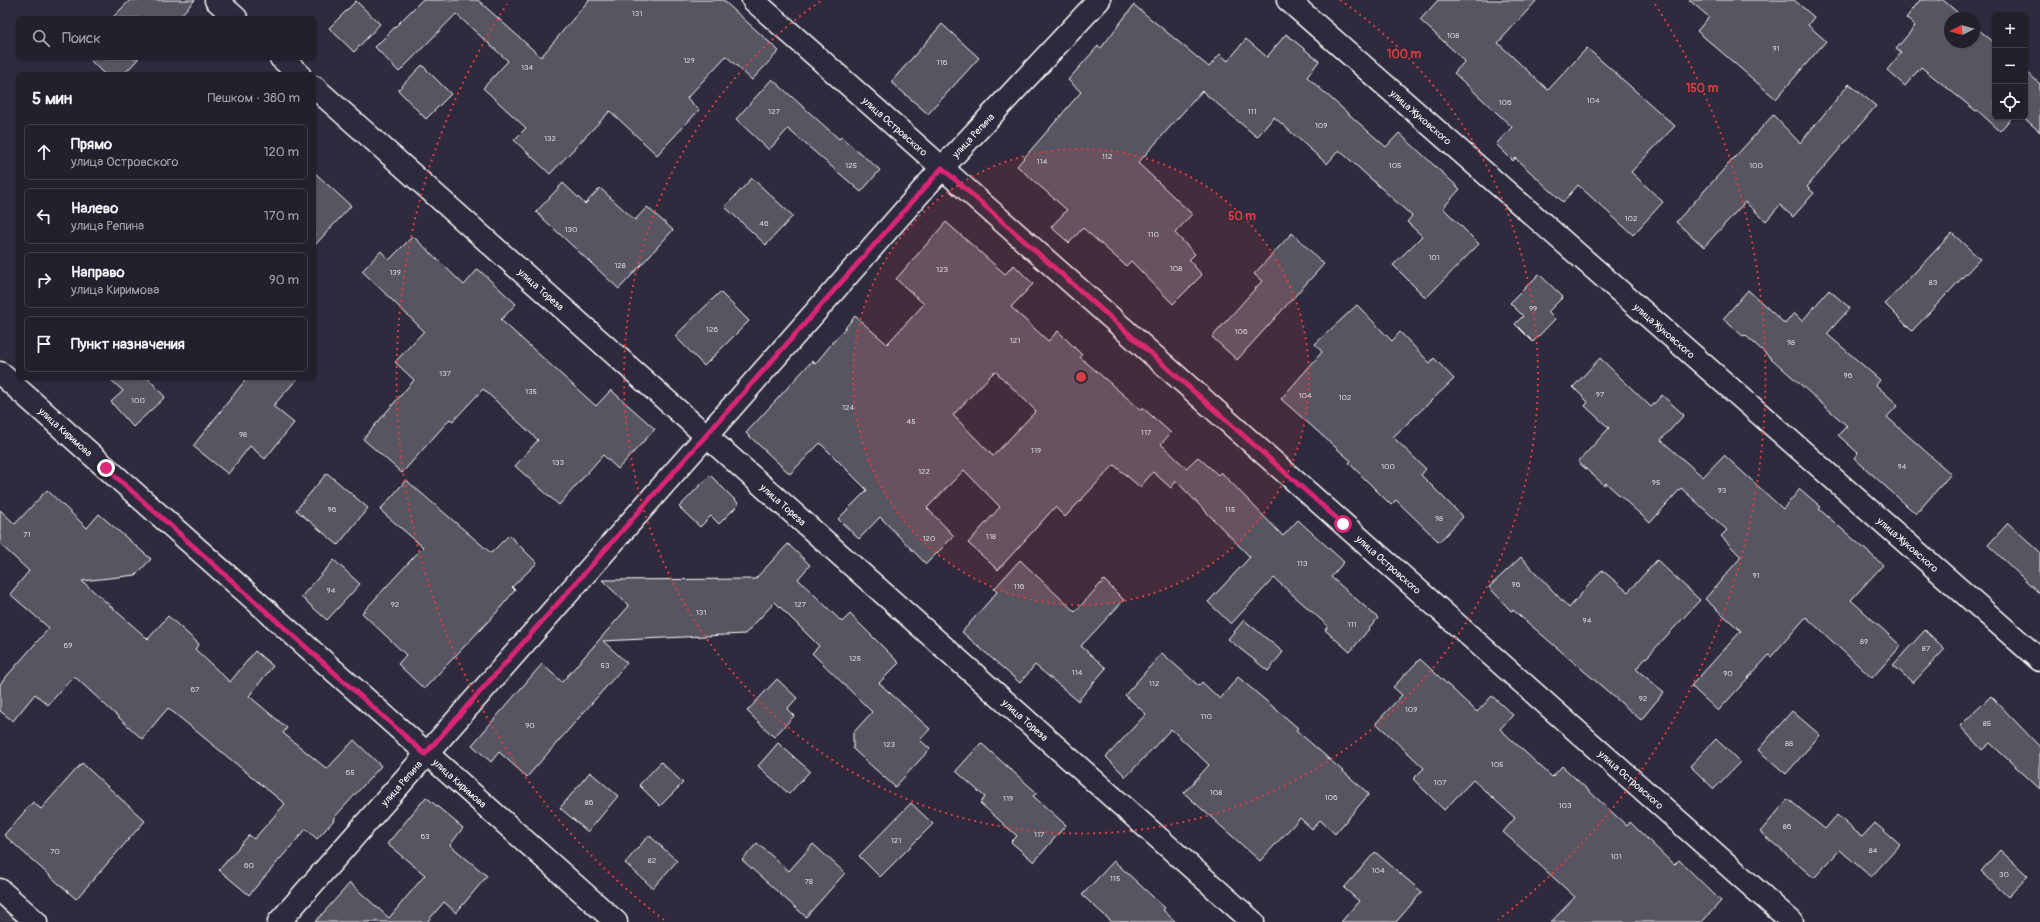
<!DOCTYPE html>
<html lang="ru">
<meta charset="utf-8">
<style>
:root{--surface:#23202e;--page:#2b2836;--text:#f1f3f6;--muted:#a3a3aa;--line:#403e4a}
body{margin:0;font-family:Pangolin,sans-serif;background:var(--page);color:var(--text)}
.controls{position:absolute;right:12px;top:12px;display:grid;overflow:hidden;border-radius:6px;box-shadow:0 1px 3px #0004}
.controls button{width:36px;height:36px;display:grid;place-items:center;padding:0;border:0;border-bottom:1px solid var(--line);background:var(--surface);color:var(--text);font:20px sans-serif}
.compass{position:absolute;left:1944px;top:12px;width:36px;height:36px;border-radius:50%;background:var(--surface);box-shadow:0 1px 3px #0004;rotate:264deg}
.stop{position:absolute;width:12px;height:12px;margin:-9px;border:3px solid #db2777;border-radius:50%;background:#fff}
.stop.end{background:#db2777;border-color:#fff;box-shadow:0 1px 4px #0008}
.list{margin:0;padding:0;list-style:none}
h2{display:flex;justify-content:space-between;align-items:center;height:52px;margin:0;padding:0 16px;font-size:17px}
h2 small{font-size:13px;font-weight:400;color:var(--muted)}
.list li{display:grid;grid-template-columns:26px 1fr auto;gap:12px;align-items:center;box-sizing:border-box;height:56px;margin:0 8px 8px;padding:0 8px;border:1px solid var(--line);border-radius:6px}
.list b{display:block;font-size:15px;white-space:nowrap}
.list p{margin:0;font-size:13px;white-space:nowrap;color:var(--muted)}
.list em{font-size:13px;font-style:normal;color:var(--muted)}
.icon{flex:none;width:22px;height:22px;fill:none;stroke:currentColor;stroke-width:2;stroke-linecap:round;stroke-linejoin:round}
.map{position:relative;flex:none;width:2040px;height:922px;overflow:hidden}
.search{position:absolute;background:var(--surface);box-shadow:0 1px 3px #0004;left:16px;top:16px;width:300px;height:44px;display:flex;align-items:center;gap:10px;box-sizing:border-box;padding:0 14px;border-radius:6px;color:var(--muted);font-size:15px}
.panel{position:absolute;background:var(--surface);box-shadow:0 1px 3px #0004;left:16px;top:72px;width:300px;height:308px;border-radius:6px}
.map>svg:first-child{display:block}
.built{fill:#3c3749}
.building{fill:#595564;stroke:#fff;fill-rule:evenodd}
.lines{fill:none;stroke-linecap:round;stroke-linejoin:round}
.minor-casing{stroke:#fff;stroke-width:25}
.minor{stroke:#2f2a3d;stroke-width:22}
.route{stroke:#db2777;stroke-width:5}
.ring{fill:none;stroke:#da3e3e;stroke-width:2;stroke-dasharray:2 4}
.labels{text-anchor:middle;stroke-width:3;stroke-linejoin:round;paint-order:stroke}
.number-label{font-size:8px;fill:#d6d4d8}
.street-label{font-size:10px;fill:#fff;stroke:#2f2a3d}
.centre{fill:#da3e3e;stroke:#2f2a3d;stroke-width:2}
.ring-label{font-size:12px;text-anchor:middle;font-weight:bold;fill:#da3e3e;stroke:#2f2a3d;stroke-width:3;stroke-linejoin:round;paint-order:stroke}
</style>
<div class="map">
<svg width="2040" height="922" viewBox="0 0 2040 922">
<rect width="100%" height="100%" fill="#2f2a3d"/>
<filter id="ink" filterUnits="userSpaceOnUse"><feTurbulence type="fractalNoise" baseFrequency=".025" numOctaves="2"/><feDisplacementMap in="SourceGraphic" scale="8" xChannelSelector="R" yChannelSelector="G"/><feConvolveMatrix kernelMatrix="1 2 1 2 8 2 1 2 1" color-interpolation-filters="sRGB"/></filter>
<g filter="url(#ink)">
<!-- built -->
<polygon class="built" points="0,890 36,922 0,922"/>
<!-- building -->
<g class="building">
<polygon points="130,0 195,0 178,18 112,18"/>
<polygon points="422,0 478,0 541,57 589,0 723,0 779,51 752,80 726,56 687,98 699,110 657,155 610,111 550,174 514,140 526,128 483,88 508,61 456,14 399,72 375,47"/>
<polygon points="1438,0 1537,0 1498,43 1548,90 1587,48 1675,126 1631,172 1663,202 1633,235 1578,185 1563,202 1515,158 1513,161 1496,144 1512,127 1454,73 1465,61 1420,20"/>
<polygon points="1689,0 1794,0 1814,17 1808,25 1826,41 1776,99 1697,31 1709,17"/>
<polygon points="1920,0 1943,0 1964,18 1950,18 1950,42 1974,42 1974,26 1995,43 1995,117 2012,117 2000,131 1977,110 1976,111 1921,67 1905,86 1887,70 1901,53 1896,49 1915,26 1906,18"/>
<polygon points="356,1 380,24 354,52 329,28"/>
<polygon points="1134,5 1209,67 1220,54 1228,61 1246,39 1267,57 1286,34 1319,61 1307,77 1386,147 1399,133 1460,189 1443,208 1479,244 1426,298 1393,265 1422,236 1407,222 1412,216 1339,150 1327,164 1274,117 1257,137 1202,91 1138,163 1192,214 1175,233 1195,254 1189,260 1202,275 1173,304 1131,261 1126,266 1083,228 1069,243 1051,227 1067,210 1017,166 1081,92 1068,80 1098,46 1101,48"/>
<polygon points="942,24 979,58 928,114 891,82"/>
<polygon points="88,58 139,58 124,74 104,74"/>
<polygon points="422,65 451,94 426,119 398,90"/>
<polygon points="2025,70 2040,84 2040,132 2023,117 2025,117"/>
<polygon points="772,79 839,139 841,137 880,170 861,192 788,129 769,150 736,119"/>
<polygon points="1849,84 1876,106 1807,187 1814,193 1793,217 1780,205 1766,221 1745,202 1704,247 1676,222 1773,115 1800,143"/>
<polygon points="314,172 351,206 314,246"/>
<polygon points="752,178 793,216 766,245 725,207"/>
<polygon points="563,183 585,204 600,188 635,220 647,207 673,230 619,289 536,212"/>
<path d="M946,222L1005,274L1014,265L1033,284L1011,307L1048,341L1058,331L1082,355L1080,357L1141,410L1143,408L1171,433L1161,444L1186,468L1198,457L1218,475L1221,472L1283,536L1298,520L1344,562L1331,577L1378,618L1350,652L1325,630L1328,626L1274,578L1231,624L1208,602L1250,557L1176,481L1171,488L1153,472L1140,487L1114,465L1065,517L1055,507L998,570L968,543L1000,507L964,470L927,508L954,536L926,564L880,517L859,539L838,519L867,490L820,443L790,474L746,433L812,361L815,364L855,316L887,344L924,304L896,279ZM995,371L1036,411L993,456L953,415Z"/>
<polygon points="1292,233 1324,264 1237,360 1212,337 1262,281 1254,274"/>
<polygon points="1952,233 1980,259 1912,331 1885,304"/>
<polygon points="413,236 464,285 478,269 516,304 501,320 596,406 611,390 655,429 618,469 603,455 559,505 515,466 538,440 483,389 453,421 450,419 402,473 363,439 414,380 395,362 424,331 362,271 381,251 389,260"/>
<polygon points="1539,274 1563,297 1548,312 1555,319 1533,342 1515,324 1523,316 1510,303"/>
<polygon points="1748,290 1785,324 1794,313 1802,321 1829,290 1850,308 1827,334 1880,380 1876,385 1898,405 1887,417 1951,474 1916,514 1854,458 1858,453 1838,435 1847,426 1745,335 1743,336 1723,319"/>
<polygon points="720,292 749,321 704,366 675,336"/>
<polygon points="1357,305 1392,341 1400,332 1430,363 1434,358 1454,379 1393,437 1426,469 1421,475 1463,517 1439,542 1396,500 1391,505 1349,463 1351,461 1281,399 1322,352 1315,344"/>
<polygon points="1600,358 1651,407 1662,395 1684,415 1661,440 1703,477 1724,455 1783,509 1800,489 1821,507 1819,509 1883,565 1851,600 1901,646 1872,678 1806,617 1771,657 1769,655 1718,711 1691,686 1741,631 1705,599 1741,557 1721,536 1727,530 1681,488 1650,523 1606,483 1604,485 1578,462 1609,428 1585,406 1588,402 1573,387"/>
<polygon points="109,378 148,378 165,397 133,427 111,402 123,391"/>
<polygon points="247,378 298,378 273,406 294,423 265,459 250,446 228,474 193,446"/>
<polygon points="327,473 368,508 338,545 296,510"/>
<polygon points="710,475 739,504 719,524 711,516 700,527 679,507"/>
<polygon points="406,480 491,553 509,535 537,563 512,587 515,590 497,612 424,689 398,664 406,655 362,613 423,547 380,510"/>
<polygon points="47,490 87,528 99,514 151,559 136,575 82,581 148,639 168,616 199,644 195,649 230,682 255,651 273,666 249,696 287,728 283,733 327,769 354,740 381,766 333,819 334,820 317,839 306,829 249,895 219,870 249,835 254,839 285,804 168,708 142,739 74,676 48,705 35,694 13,721 0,711 0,684 49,628 10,594 29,571 0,544 0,510 15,524"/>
<polygon points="2008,523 2040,552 2040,594 1988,545"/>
<polygon points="788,544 810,565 798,579 842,622 850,614 899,663 879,683 930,729 920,740 930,749 895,787 853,749 853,733 872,712 812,653 819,646 775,602 745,634 603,641 627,663 527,777 499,752 491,762 472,745 542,664 562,682 629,606 602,580 755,579"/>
<polygon points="1521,557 1569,608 1602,570 1628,592 1657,560 1700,600 1636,669 1664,692 1641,720 1513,610 1511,611 1489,587"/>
<polygon points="334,560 360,584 327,620 301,597"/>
<polygon points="1020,560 1075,612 1104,580 1124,600 1081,646 1106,668 1078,701 1035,665 1020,683 962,632 997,592 994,589"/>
<polygon points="1244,620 1283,652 1268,671 1228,639"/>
<polygon points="1925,630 1945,649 1913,683 1893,665"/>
<polygon points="1162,653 1199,686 1202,682 1220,699 1238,677 1298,728 1296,730 1369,794 1335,834 1320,820 1312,829 1300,818 1260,861 1184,793 1209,765 1171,729 1126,777 1106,757 1146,714 1125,695"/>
<polygon points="1420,659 1477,712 1492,696 1513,715 1500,729 1552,777 1562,766 1627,826 1630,822 1674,865 1679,860 1721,901 1702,922 1551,922 1575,897 1503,832 1515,818 1473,780 1444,810 1413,779 1424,768 1376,723 1402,695 1393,687"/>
<polygon points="777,679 797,698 787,709 794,716 774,737 747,711"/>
<polygon points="1991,696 2040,747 2040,789 1990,743 1982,750 1960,726"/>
<polygon points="1792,711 1820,735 1786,774 1758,750"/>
<polygon points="1716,739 1740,762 1714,789 1690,766"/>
<polygon points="778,743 810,771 789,794 758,766"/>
<polygon points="981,743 1037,793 1033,796 1066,825 1034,862 1011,842 1017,836 980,803 985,797 956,771"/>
<polygon points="661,762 683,783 660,806 639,785"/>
<polygon points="82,763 145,821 76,899 4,835 33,802 41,809"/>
<polygon points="590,772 618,796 588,832 560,808"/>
<polygon points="426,797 463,828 450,845 487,876 456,913 444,902 427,922 315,922 350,883 389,918 425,875 387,844"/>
<polygon points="1788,799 1825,829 1837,815 1862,837 1875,823 1900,845 1871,877 1840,850 1814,878 1760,832"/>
<polygon points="911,803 933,824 880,877 859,856"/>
<polygon points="649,835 677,861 653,888 625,863"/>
<polygon points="757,843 789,871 813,844 845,873 806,917 742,860"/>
<polygon points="2000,850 2028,876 2008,897 1981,871"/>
<polygon points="1375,852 1422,892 1396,922 1341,922 1359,901 1344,888"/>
<polygon points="1114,861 1165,908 1163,910 1176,922 1112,922 1082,895"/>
</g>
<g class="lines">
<!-- minor casing -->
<g class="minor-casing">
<g id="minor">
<polyline points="216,0 236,18"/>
<path id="s1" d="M753,0L1792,922"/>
<path id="s2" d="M1288,0L2040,660"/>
<polyline points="281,58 299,74"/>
<path id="s3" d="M314,87L1253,922"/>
<path id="s4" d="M0,373L616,922"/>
<polyline points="0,890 36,922"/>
<path id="s5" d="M279,922L942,168L1099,0"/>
</g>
</g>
<!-- minor -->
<use href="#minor" class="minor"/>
</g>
</g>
<g class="lines" filter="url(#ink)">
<!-- route -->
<polyline class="route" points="106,468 425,754 942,168 1343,524"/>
</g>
<!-- distance rings -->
<circle cx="1081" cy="377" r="228" fill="#da3e3e" fill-opacity=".12"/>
<g class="ring">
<circle cx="1081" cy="377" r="228"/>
<path d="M1340 0A457 457 0 1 1 822 0"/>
<path d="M664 920A685 685 0 0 1 507 4M1655 4A685 685 0 0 1 1498 920"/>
</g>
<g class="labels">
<!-- number labels -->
<g class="number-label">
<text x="637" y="16">131</text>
<text x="1453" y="38">108</text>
<text x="1776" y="51">91</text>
<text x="689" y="63">129</text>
<text x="942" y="65">116</text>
<text x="527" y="70">134</text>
<text x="1593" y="103">104</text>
<text x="1505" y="105">106</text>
<text x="774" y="114">127</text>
<text x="1252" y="114">111</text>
<text x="1321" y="128">109</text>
<text x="550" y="141">132</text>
<text x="1107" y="159">112</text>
<text x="1042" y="164">114</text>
<text x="851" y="168">125</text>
<text x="1395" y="168">105</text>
<text x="1756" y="168">100</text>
<text x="1631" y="221">102</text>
<text x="764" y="226">46</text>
<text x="571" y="232">130</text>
<text x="1153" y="237">110</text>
<text x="1434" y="260">101</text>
<text x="620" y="268">128</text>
<text x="1176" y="271">108</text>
<text x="942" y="272">123</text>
<text x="395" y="275">139</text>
<text x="1933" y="285">83</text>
<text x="1533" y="311">99</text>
<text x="712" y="332">126</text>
<text x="1241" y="334">106</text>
<text x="1015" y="343">121</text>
<text x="1791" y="345">98</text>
<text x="445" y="376">137</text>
<text x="1848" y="378">96</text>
<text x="531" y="394">135</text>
<text x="1600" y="397">97</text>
<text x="1305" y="398">104</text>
<text x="1345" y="400">102</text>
<text x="138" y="403">100</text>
<text x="848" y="410">124</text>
<text x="911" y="424">45</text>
<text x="1146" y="435">117</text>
<text x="243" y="437">98</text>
<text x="1036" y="453">119</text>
<text x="558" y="465">133</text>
<text x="1388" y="469">100</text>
<text x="1902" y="469">94</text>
<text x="924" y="474">122</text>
<text x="1656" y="485">95</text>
<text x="1722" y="493">93</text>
<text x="332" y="512">96</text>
<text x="1230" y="512">115</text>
<text x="1439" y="521">98</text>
<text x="27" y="537">71</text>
<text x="991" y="539">118</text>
<text x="929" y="541">120</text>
<text x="1302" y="566">113</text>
<text x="1756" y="578">91</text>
<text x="1516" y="587">96</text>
<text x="1019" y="589">116</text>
<text x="331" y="593">94</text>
<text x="395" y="607">92</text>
<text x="800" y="607">127</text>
<text x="701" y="615">131</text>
<text x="1587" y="623">94</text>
<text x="1352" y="627">111</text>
<text x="1864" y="644">89</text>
<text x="68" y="648">69</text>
<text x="1926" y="651">87</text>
<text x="855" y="661">125</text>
<text x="605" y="668">53</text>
<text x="1077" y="675">114</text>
<text x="1728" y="676">90</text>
<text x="1154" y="686">112</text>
<text x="195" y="692">67</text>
<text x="1643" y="701">92</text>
<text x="1411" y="712">109</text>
<text x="1206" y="719">110</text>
<text x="1987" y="726">85</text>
<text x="530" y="728">90</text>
<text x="1789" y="746">88</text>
<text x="889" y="747">123</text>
<text x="1497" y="767">105</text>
<text x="350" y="775">65</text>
<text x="1440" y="785">107</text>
<text x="1216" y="795">108</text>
<text x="1331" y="800">106</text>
<text x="1008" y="801">119</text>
<text x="589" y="805">86</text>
<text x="1565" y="808">103</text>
<text x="1787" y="829">86</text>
<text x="1039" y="837">117</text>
<text x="425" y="839">63</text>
<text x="896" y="843">121</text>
<text x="1873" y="853">84</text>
<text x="55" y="854">70</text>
<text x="1616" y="859">101</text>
<text x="652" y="863">82</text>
<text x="249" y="868">60</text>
<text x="1378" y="873">104</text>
<text x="2004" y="877">30</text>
<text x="1115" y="881">115</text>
<text x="809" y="884">78</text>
</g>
<!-- street labels -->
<g class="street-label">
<text dy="4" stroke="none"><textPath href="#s2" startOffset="177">улица Жуковского</textPath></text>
<text dy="4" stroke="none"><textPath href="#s1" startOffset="190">улица Островского</textPath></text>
<text dy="4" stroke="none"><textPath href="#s5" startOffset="1049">улица Репина</textPath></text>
<text dy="4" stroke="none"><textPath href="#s3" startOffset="304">улица Тореза</textPath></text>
<text dy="4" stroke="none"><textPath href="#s2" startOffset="501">улица Жуковского</textPath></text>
<text dy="4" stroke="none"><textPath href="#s4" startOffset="88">улица Киримова</textPath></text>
<text dy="4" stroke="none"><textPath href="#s3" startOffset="628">улица Тореза</textPath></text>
<text dy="4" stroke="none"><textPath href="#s2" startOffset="825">улица Жуковского</textPath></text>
<text dy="4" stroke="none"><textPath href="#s1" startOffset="850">улица Островского</textPath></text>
<text dy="4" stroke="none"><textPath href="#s3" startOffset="952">улица Тореза</textPath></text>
<text dy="4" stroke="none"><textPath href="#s1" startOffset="1174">улица Островского</textPath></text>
<text dy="4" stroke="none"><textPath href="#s5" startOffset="185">улица Репина</textPath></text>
<text dy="4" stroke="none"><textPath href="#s4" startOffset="616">улица Киримова</textPath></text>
</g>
</g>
<circle cx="1081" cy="377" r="6" class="centre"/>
<g class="ring-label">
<text x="1404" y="58">100 m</text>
<text x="1702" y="92">150 m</text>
<text x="1242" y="220">50 m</text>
</g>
</svg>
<div class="controls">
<button>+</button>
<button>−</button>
<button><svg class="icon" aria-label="locate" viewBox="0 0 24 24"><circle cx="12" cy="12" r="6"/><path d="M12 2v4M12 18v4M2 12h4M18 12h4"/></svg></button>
</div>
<svg class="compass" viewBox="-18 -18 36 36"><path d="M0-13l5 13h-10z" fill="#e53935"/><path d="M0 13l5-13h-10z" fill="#a3a3aa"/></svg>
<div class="stop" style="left:1343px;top:524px"></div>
<div class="stop end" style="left:106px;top:468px"></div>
<div class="search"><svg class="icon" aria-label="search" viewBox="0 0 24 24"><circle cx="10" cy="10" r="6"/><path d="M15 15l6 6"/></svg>Поиск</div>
<section class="panel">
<h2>5 мин<small>Пешком · 380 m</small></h2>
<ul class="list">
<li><svg class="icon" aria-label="ahead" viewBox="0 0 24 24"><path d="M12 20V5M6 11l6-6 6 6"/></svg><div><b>Прямо</b><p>улица Островского</p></div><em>120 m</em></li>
<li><svg class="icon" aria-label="left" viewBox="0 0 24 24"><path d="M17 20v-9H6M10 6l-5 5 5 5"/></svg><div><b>Налево</b><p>улица Репина</p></div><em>170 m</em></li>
<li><svg class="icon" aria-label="right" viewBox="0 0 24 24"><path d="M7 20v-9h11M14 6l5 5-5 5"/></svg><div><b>Направо</b><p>улица Киримова</p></div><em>90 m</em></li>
<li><svg class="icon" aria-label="arrive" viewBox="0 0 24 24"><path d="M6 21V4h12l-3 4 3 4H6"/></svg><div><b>Пункт назначения</b></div></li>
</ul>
</section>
</div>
